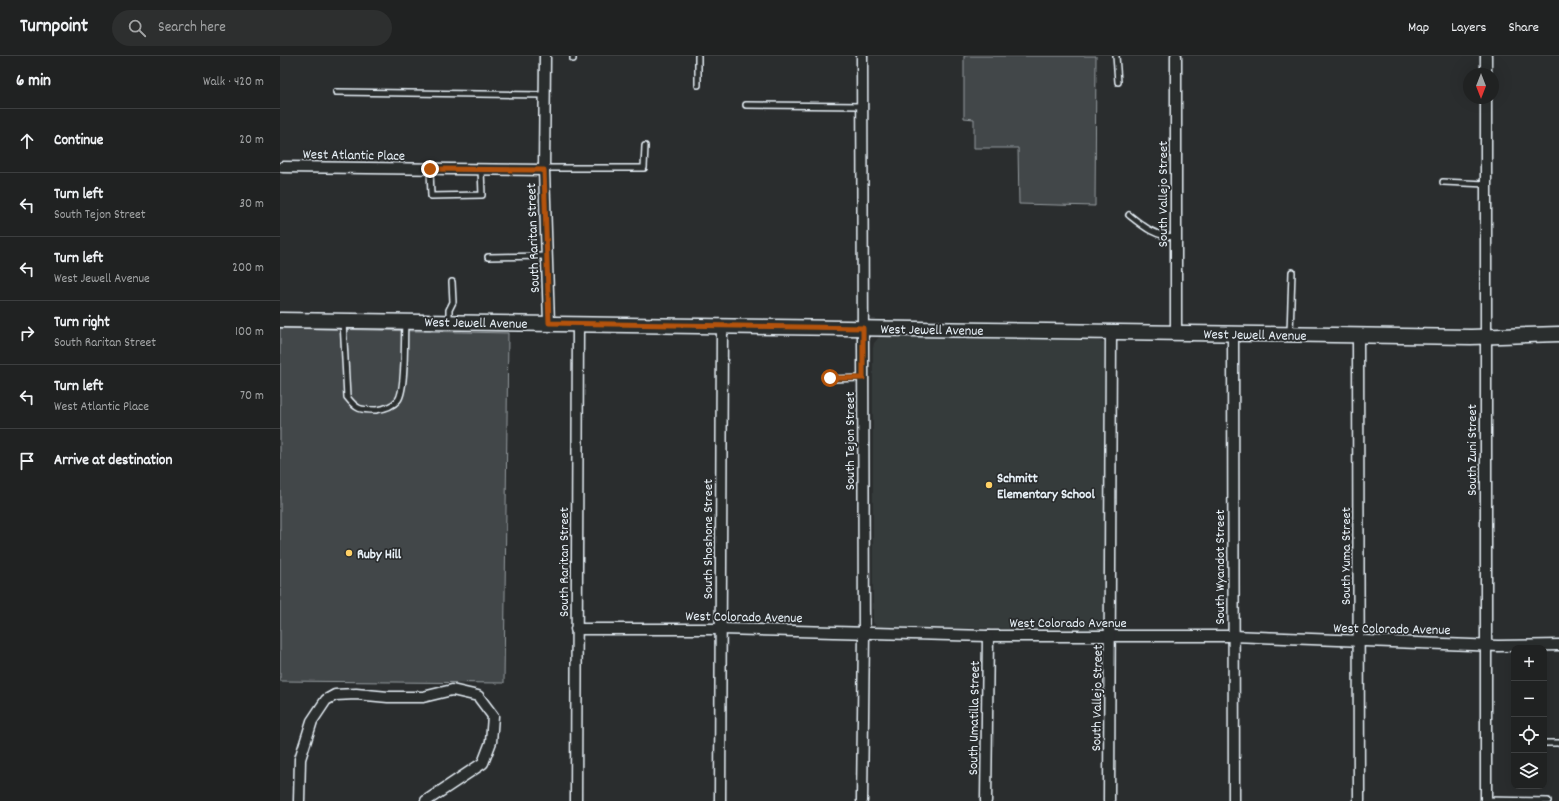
<!DOCTYPE html>
<meta charset="utf-8">
<style>
:root{--surface:#202222;--page:#2d2f2f;--text:#f1f3f6;--muted:#a2a4a5;--line:#3d3f40}
body{margin:0;font-family:Dekko,sans-serif;background:var(--page);color:var(--text)}
.controls{position:absolute;right:12px;bottom:12px;display:grid;overflow:hidden;border-radius:8px;box-shadow:0 4px 16px #0002}
.controls button{width:36px;height:36px;display:grid;place-items:center;padding:0;border:0;border-bottom:1px solid var(--line);background:var(--surface);color:var(--text);font:20px sans-serif}
.compass{position:absolute;left:1183px;top:12px;width:36px;height:36px;border-radius:50%;background:var(--surface);box-shadow:0 4px 16px #0002;rotate:180deg}
.stop{position:absolute;width:12px;height:12px;margin:-9px;border:3px solid #b45309;border-radius:50%;background:#fff}
.stop.end{background:#b45309;border-color:#fff;box-shadow:0 1px 4px #0008}
.list{margin:0;padding:0;list-style:none}
h2{display:flex;justify-content:space-between;align-items:center;height:52px;margin:0;padding:0 16px;font-size:17px}
h2 small{font-size:13px;font-weight:400;color:var(--muted)}
.list li{display:grid;grid-template-columns:26px 1fr auto;gap:12px;align-items:center;box-sizing:border-box;height:64px;padding:0 16px;border-top:1px solid var(--line)}
.list b{display:block;font-size:15px;white-space:nowrap}
.list p{margin:0;font-size:13px;white-space:nowrap;color:var(--muted)}
.list em{font-size:13px;font-style:normal;color:var(--muted)}
.icon{flex:none;width:22px;height:22px;fill:none;stroke:currentColor;stroke-width:2;stroke-linecap:round;stroke-linejoin:round}
.map{position:relative;flex:none;width:1279px;height:745px;overflow:hidden}
header{display:flex;align-items:center;gap:24px;box-sizing:border-box;height:56px;padding:0 20px;background:var(--surface);border-bottom:1px solid var(--line)}
header strong{font-size:19px}
nav{display:flex;gap:22px;margin-inline-start:auto;font-size:14px}
.search{width:280px;height:36px;background:var(--page);display:flex;align-items:center;gap:10px;box-sizing:border-box;padding:0 14px;border-radius:22px;color:var(--muted);font-size:15px}
main{display:flex}
aside{flex:1;background:var(--surface)}
.map>svg:first-child{display:block}
.built{fill:#363a3b}
.green{fill:#424648;stroke:#959ca0}
.lines{fill:none;stroke-linecap:round;stroke-linejoin:round}
.lane-casing{stroke:#e8f1f8;stroke-width:8}
.street-casing{stroke:#e8f1f8;stroke-width:13}
.secondary-casing{stroke:#e8f1f8;stroke-width:17}
.lane{stroke:#2a2d2e;stroke-width:5}
.street{stroke:#2a2d2e;stroke-width:10}
.secondary{stroke:#2a2d2e;stroke-width:14}
.route{stroke:#b45309;stroke-width:5}
.poi-dot{fill:#ffd166;stroke:#2a2d2e;stroke-width:1.5}
.labels{text-anchor:middle;stroke-width:3.5;stroke-linejoin:round;paint-order:stroke}
.street-label{font-size:14px;fill:#e8f1f8;stroke:#2a2d2e}
.poi-label{font-size:14px;font-weight:bold;fill:#e8f1f8;stroke:#2a2d2e;text-anchor:start}
</style>
<header>
<strong>Turnpoint</strong>
<div class="search"><svg class="icon" aria-label="search" viewBox="0 0 24 24"><circle cx="10" cy="10" r="6"/><path d="M15 15l6 6"/></svg>Search here</div>
<nav><a>Map</a><a>Layers</a><a>Share</a></nav>
</header>
<main>
<aside>
<h2>6 min<small>Walk · 420 m</small></h2>
<ul class="list">
<li><svg class="icon" aria-label="ahead" viewBox="0 0 24 24"><path d="M12 20V5M6 11l6-6 6 6"/></svg><div><b>Continue</b></div><em>20 m</em></li>
<li><svg class="icon" aria-label="left" viewBox="0 0 24 24"><path d="M17 20v-9H6M10 6l-5 5 5 5"/></svg><div><b>Turn left</b><p>South Tejon Street</p></div><em>30 m</em></li>
<li><svg class="icon" aria-label="left" viewBox="0 0 24 24"><path d="M17 20v-9H6M10 6l-5 5 5 5"/></svg><div><b>Turn left</b><p>West Jewell Avenue</p></div><em>200 m</em></li>
<li><svg class="icon" aria-label="right" viewBox="0 0 24 24"><path d="M7 20v-9h11M14 6l5 5-5 5"/></svg><div><b>Turn right</b><p>South Raritan Street</p></div><em>100 m</em></li>
<li><svg class="icon" aria-label="left" viewBox="0 0 24 24"><path d="M17 20v-9H6M10 6l-5 5 5 5"/></svg><div><b>Turn left</b><p>West Atlantic Place</p></div><em>70 m</em></li>
<li><svg class="icon" aria-label="arrive" viewBox="0 0 24 24"><path d="M6 21V4h12l-3 4 3 4H6"/></svg><div><b>Arrive at destination</b></div></li>
</ul>
</aside>
<div class="map">
<svg width="1279" height="745" viewBox="0 0 1279 745">
<rect width="100%" height="100%" fill="#2a2d2e"/>
<filter id="ink" filterUnits="userSpaceOnUse"><feTurbulence type="fractalNoise" baseFrequency=".025" numOctaves="2"/><feDisplacementMap in="SourceGraphic" scale="8" xChannelSelector="R" yChannelSelector="G"/><feConvolveMatrix kernelMatrix="1 2 1 2 8 2 1 2 1" color-interpolation-filters="sRGB"/></filter>
<g filter="url(#ink)">
<!-- built -->
<polygon class="built" points="599,281 817,284 824,287 825,571 823,572 820,574 597,571 593,566 593,292 594,287"/>
<!-- green -->
<g class="green">
<polygon points="684,0 816,0 815,150 739,148 738,92 694,92 694,63 684,62"/>
<polygon points="0,272 228,277 224,627 0,625"/>
</g>
<g class="lines">
<!-- lane casing -->
<g class="lane-casing">
<g id="lane">
<polyline points="418,0 418,29"/>
<polyline points="836,0 838,26"/>
<polyline points="293,3 293,0"/>
<polyline points="56,36 265,39"/>
<polyline points="466,49 582,50"/>
<polyline points="264,112 364,112 365,90"/>
<polyline points="150,113 151,140 202,139 201,113"/>
<polyline points="1163,126 1206,128"/>
<path d="M849,159C864,171 876,181 896,181"/>
<polyline points="208,201 267,200"/>
<path d="M63,265L67,341C77,354 80,354 96,354C104,353 113,350 118,344C126,334 124,281 125,266"/>
<polyline points="169,266 169,254 173,246 172,226"/>
<polyline points="1010,277 1012,216"/>
<polyline points="550,323 583,322"/>
<polyline points="1264,687 1279,687"/>
<polyline points="1206,744 1268,745"/>
</g>
</g>
<!-- street casing -->
<g class="street-casing">
<g id="street">
<polyline points="265,0 264,114 269,267"/>
<polyline points="582,0 584,577 582,745"/>
<polyline points="896,0 896,277"/>
<polyline points="1206,18 1206,0"/>
<polyline points="3,111 264,114"/>
<polyline points="953,278 954,745"/>
<polyline points="1078,279 1079,745"/>
<polyline points="296,573 441,573 708,580 953,580 1218,590 1279,589"/>
<polyline points="19,745 20,703 32,665 46,644 55,639 76,638 108,641 143,641 172,634 198,640 213,660 211,686 203,707 146,745"/>
<polyline points="296,745 298,268"/>
<polyline points="440,745 442,270"/>
<polyline points="706,745 708,580"/>
<polyline points="829,745 831,276"/>
<polyline points="1206,745 1206,42"/>
</g>
</g>
<!-- secondary casing -->
<g class="secondary-casing">
<polyline id="secondary" points="0,264 1191,281 1279,278"/>
</g>
<!-- lane -->
<use href="#lane" class="lane"/>
<!-- street -->
<use href="#street" class="street"/>
<!-- secondary -->
<use href="#secondary" class="secondary"/>
</g>
</g>
<g class="lines" filter="url(#ink)">
<!-- route -->
<polyline class="route" points="150,113 264,114 269,267 583,272 583,322 550,322"/>
</g>
<!-- markers -->
<g class="poi-dot">
<circle cx="709" cy="429" r="4"/>
<circle cx="69" cy="497" r="4"/>
</g>
<g class="labels">
<!-- street labels -->
<g class="street-label">
<text transform="translate(74 98) rotate(1)" y="5">West Atlantic Place</text>
<text transform="translate(882 138) rotate(-90)" y="5">South Vallejo Street</text>
<text transform="translate(252 182) rotate(-92)" y="5">South Raritan Street</text>
<text transform="translate(196 266) rotate(1)" y="5">West Jewell Avenue</text>
<text transform="translate(652 273) rotate(1)" y="5">West Jewell Avenue</text>
<text transform="translate(975 278) rotate(1)" y="5">West Jewell Avenue</text>
<text transform="translate(569 385) rotate(-90)" y="5">South Tejon Street</text>
<text transform="translate(1191 394) rotate(-90)" y="5">South Zuni Street</text>
<text transform="translate(427 483) rotate(-90)" y="5">South Shoshone Street</text>
<text transform="translate(1065 500) rotate(-90)" y="5">South Yuma Street</text>
<text transform="translate(283 506) rotate(-90)" y="5">South Raritan Street</text>
<text transform="translate(939 511) rotate(-90)" y="5">South Wyandot Street</text>
<text transform="translate(464 560) rotate(1)" y="5">West Colorado Avenue</text>
<text x="788" y="571">West Colorado Avenue</text>
<text transform="translate(1112 572) rotate(1)" y="5">West Colorado Avenue</text>
<text transform="translate(816 642) rotate(-89)" y="5">South Vallejo Street</text>
<text transform="translate(693 662) rotate(-89)" y="5">South Umatilla Street</text>
</g>
<!-- poi labels -->
<g class="poi-label">
<text x="717" y="426">Schmitt<tspan x="717" dy="16">Elementary School</tspan></text>
<text x="77" y="502">Ruby Hill</text>
</g>
</g>
</svg>
<div class="controls">
<button>+</button>
<button>−</button>
<button><svg class="icon" aria-label="locate" viewBox="0 0 24 24"><circle cx="12" cy="12" r="6"/><path d="M12 2v4M12 18v4M2 12h4M18 12h4"/></svg></button>
<button><svg class="icon" aria-label="layers" viewBox="0 0 24 24"><path d="M12 4l9 5-9 5-9-5zM3 14l9 5 9-5"/></svg></button>
</div>
<svg class="compass" viewBox="-18 -18 36 36"><path d="M0-13l5 13h-10z" fill="#e53935"/><path d="M0 13l5-13h-10z" fill="#a2a4a5"/></svg>
<div class="stop" style="left:550px;top:322px"></div>
<div class="stop end" style="left:150px;top:113px"></div>
</div>
</main>
